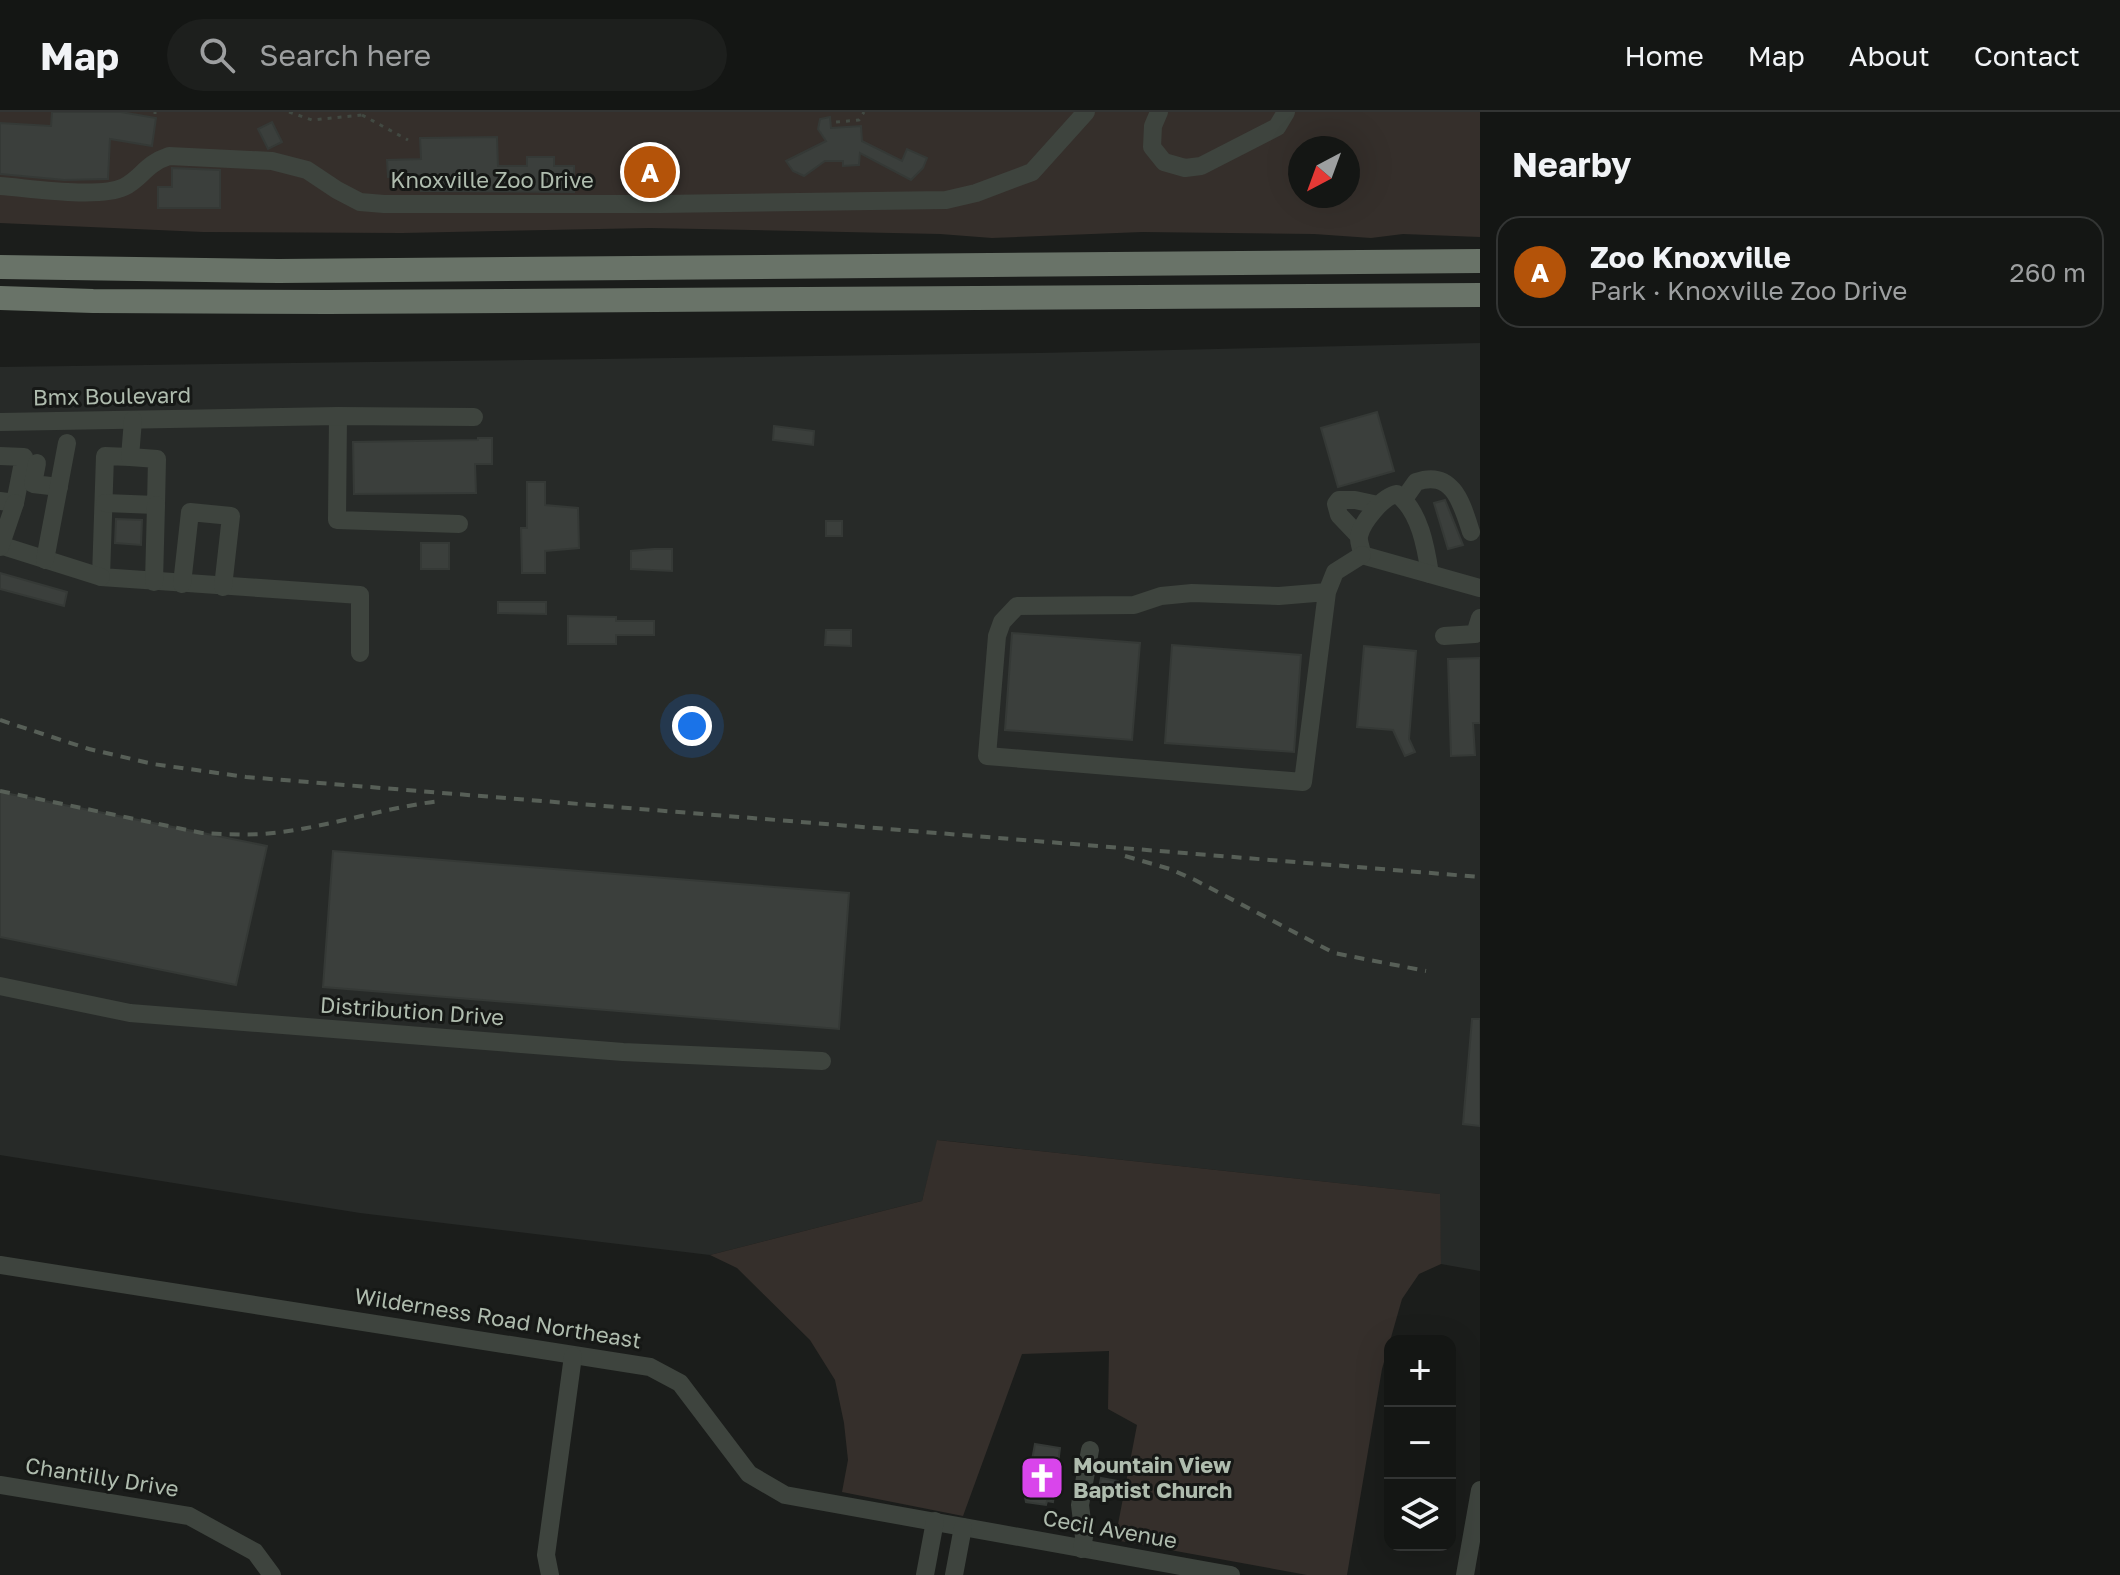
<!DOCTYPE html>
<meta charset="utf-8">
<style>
:root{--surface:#141614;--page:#1d1f1d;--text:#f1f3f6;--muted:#9d9fa0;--line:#333534;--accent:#b45309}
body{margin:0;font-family:"Golos Text",sans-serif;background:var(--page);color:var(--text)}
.controls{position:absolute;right:24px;bottom:24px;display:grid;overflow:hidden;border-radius:16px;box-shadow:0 8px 32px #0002}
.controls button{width:72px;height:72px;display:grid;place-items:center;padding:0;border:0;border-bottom:2px solid var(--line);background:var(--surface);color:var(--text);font:40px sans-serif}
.compass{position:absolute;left:1288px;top:24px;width:72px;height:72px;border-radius:50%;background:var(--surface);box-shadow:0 8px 32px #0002;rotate:221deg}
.you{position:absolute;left:692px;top:614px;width:28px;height:28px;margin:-20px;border:6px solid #fff;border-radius:50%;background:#1a73e8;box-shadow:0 0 0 12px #1a73e833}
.badge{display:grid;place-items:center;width:52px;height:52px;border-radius:50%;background:var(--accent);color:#fff;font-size:26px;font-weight:700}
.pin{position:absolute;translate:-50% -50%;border:4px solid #fff;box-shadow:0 2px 8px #0006}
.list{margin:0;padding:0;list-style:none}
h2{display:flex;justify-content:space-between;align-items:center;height:104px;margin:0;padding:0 32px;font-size:34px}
h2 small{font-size:26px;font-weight:400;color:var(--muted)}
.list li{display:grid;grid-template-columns:52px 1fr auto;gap:24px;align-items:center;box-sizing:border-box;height:112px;margin:0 16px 16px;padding:0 16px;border:2px solid var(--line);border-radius:24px}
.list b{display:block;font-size:30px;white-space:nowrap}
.list p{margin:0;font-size:26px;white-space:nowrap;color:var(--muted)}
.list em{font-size:26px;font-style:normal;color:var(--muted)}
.icon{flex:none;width:44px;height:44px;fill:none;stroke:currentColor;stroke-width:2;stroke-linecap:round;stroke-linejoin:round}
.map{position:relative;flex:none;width:1480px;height:1463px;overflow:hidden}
header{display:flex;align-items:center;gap:48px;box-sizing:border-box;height:112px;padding:0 40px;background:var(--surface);border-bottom:2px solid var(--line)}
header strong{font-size:38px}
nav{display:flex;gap:44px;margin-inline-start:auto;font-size:28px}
.search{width:560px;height:72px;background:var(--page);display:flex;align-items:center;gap:20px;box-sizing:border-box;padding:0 28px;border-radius:44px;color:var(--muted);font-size:30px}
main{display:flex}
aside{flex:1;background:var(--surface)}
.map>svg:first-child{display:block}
.built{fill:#272a28}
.green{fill:#352f2b;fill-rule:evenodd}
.building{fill:#3b3f3c;stroke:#353936;stroke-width:2}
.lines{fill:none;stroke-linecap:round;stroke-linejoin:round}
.path{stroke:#424942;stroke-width:3;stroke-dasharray:4 6;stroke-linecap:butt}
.minor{stroke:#3e443e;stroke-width:18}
.highway{stroke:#697368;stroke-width:24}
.rail{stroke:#575f57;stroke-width:4;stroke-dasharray:10 8;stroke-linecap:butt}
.labels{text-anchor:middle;stroke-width:6;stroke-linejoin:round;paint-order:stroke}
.street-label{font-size:22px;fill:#afbcae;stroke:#161816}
.poi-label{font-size:22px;font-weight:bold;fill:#afbcae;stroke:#161816;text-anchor:start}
</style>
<header>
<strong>Map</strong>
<div class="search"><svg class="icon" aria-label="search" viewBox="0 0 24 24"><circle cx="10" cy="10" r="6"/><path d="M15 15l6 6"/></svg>Search here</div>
<nav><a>Home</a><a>Map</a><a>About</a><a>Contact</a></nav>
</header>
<main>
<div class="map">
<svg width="1480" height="1463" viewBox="0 0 1480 1463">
<rect width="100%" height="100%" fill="#1b1d1b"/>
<!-- built -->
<polygon class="built" points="1480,231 1480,1159 1441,1152 1439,1082 938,1028 922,1089 710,1143 360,1101 0,1043 0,255 1039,241"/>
<!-- green -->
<g class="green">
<path d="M0,0H1480V125L1403,122L1371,126L1314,122L1142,120L992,126L940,122L650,116L402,121L203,120L0,111ZM1300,36H1348V84H1300Z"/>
<polygon points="937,1028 1440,1082 1441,1152 1419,1162 1402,1187 1382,1257 1347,1463 1307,1463 1115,1428 1137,1313 1108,1297 1109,1239 1022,1242 963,1404 842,1380 848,1348 844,1311 835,1268 810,1228 737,1156 710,1143 922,1089"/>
</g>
<!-- building -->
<g class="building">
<polygon points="52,0 121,0 156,6 152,34 110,27 108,67 64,68 0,62 0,11 51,14"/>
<polygon points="830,5 831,16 861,14 862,29 902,49 907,37 927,46 923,56 911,68 860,41 859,53 843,54 843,49 825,49 804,64 793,59 786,49 826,29 818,17 820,7"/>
<polygon points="272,10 282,30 268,37 258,17"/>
<polygon points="497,25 498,54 527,54 527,45 554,45 554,54 574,54 574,80 421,79 421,63 388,65 387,48 421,47 420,26"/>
<polygon points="172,56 220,58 220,96 158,96 158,75 172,75"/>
<polygon points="1377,300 1394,359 1338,375 1321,316"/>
<polygon points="774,314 814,319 813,333 773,328"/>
<polygon points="478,326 492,326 492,352 475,352 476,381 354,382 353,330 478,328"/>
<polygon points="527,370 545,370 545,393 578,396 579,436 545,439 545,461 522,461 521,416 527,416"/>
<polygon points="1445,388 1463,433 1448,437 1434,391"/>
<polygon points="116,407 142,408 141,433 115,431"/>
<rect x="826" y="409" width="16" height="15"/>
<rect x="421" y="431" width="28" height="26"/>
<polygon points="654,437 672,437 672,459 631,457 631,439"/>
<polygon points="0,461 67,480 64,494 0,477"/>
<polygon points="498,490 546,490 546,502 498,501"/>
<polygon points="568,504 616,505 616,509 654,509 654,523 616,523 616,532 568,532"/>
<polygon points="826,518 851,518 851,534 825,533"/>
<polygon points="1012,521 1140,531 1132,628 1005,618"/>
<polygon points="1172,533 1301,543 1294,640 1165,631"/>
<polygon points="1364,534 1416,539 1409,627 1415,640 1405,644 1393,618 1357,615"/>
<polygon points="1480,546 1480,611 1473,611 1475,643 1451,644 1448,547"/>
<polygon points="0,680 267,734 236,873 0,825"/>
<polygon points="333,739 849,781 839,917 323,875"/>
<polygon points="1472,907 1480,907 1480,1014 1463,1012"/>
<polygon points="1035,1332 1060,1336 1053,1390 1047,1389 1046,1393 1026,1390 1025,1385"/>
<polygon points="1101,1366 1118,1369 1115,1384 1098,1381"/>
</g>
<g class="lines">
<!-- path -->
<g class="path">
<polyline points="289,0 312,8 362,3 366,0"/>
<polyline points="155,2 155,0"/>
<polyline points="362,3 408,28"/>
<polyline points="836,10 859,8 864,0"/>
<polyline points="1043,1410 1059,1413"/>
</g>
<!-- minor -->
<g class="minor">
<polyline points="1159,0 1153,14 1152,35 1164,50 1185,56 1201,54 1277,15 1286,0"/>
<path d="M0,74C29,76 99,87 124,75C142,66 145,52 169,44L272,49L307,58L337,78L360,90L384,92H661L946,88L976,81L1032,60L1086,0"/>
<polyline points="338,304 337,408 459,412"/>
<polyline points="0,310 338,304 474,305"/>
<polyline points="0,344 24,345 15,391 0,389"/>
<polyline points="130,345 105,344 101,465 360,483 360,541"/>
<polyline points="37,351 33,372 59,375"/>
<path d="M1404,387L1416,370C1453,357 1462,392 1471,420"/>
<polyline points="105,391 156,393 157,347 130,345 133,308"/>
<polyline points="1359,424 1339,403 1336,392 1339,388 1355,388 1378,393"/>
<polyline points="0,433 101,465"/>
<polyline points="0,435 15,391"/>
<path d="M1362,443C1362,438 1358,429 1359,424C1362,410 1383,384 1397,382C1420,399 1426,436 1430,462"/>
<polyline points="1362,443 1480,476"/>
<polyline points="45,448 67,331"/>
<polyline points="154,470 156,393"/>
<polyline points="182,472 190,400 231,404 223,475"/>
<polyline points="1327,480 1303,670 987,644 997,524 1002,510 1017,494 1134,493 1161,484 1192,481 1279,484 1327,480 1335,460 1362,443"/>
<polyline points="1444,524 1475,522 1480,506"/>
<polyline points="0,874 130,901 623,940 822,949"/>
<polyline points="0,1153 650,1255 680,1271 749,1362 785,1383 1231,1463"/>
<polyline points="0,1373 189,1404 255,1440 272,1463"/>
<polyline points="1082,1437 1084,1425 1080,1393 1090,1338"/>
<polyline points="550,1463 546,1443 573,1244"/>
<polyline points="925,1463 935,1409"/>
<polyline points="954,1463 963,1415"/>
<polyline points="1465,1463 1480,1378"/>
</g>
<!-- highway -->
<g class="highway">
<polyline points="0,155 279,159 1480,149"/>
<polyline points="0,186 93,189 328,190 1480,183"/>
</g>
<!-- rail -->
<g class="rail">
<polyline points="0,608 89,637 153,652 246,665 1480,765"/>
<path d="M0,679L202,721C222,722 243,723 264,722C323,717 381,696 440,689"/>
<polyline points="1125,744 1170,757 1195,768 1334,841 1426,859"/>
</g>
</g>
<!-- icons -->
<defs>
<g id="church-square" transform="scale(2.3)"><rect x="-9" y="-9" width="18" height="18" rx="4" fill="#d945eb" stroke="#161816"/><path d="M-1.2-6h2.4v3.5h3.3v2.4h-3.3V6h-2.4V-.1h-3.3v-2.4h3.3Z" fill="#fff"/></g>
</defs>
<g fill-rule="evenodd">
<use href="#church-square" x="1042" y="1366"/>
</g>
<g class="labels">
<!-- street labels -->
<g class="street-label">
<text x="492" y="76">Knoxville Zoo Drive</text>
<text transform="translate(112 284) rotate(-1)" y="8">Bmx Boulevard</text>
<text transform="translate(412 899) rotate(4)" y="8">Distribution Drive</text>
<text transform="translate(498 1206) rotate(9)" y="8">Wilderness Road Northeast</text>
<text transform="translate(102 1365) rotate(9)" y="8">Chantilly Drive</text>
<text transform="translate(1110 1417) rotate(10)" y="8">Cecil Avenue</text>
</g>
<!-- poi labels -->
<g class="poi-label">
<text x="1073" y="1361">Mountain View<tspan x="1073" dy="25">Baptist Church</tspan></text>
</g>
</g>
</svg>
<div class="controls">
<button>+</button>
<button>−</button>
<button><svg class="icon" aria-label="layers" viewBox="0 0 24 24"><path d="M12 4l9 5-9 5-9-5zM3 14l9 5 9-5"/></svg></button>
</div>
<svg class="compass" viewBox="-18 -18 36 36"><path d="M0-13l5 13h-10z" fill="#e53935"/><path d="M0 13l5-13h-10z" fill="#9d9fa0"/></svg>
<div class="you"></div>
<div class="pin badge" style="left:650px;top:60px">A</div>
</div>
<aside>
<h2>Nearby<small></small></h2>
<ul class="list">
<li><span class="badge">A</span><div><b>Zoo Knoxville</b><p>Park · Knoxville Zoo Drive</p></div><em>260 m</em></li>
</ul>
</aside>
</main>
